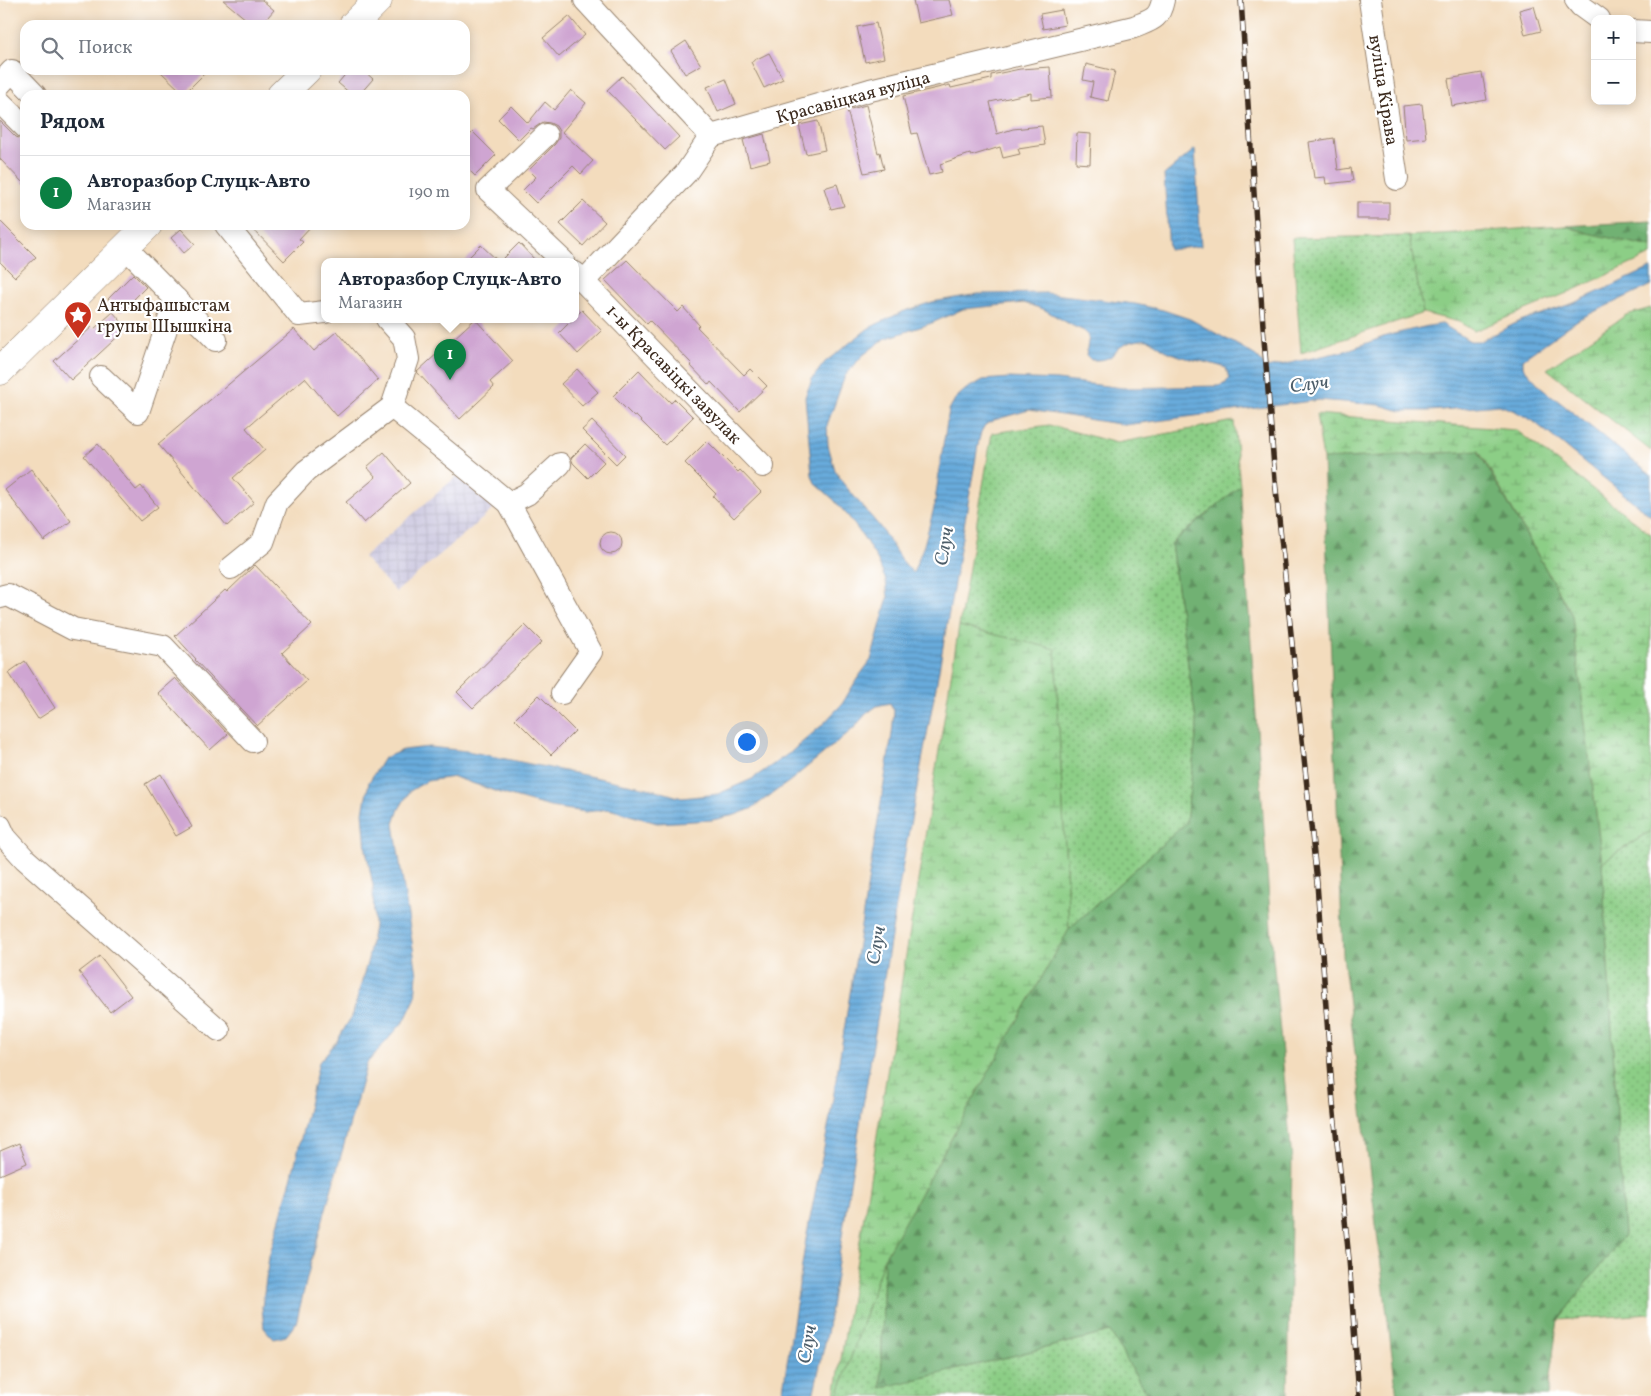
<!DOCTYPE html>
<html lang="ru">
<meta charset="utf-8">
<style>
:root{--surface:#fff;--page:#f2f2f3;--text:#1f2937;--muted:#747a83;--line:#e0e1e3;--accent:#0b8043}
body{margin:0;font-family:Vollkorn,serif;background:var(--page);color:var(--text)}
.controls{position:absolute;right:15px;top:15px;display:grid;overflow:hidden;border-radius:10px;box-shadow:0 2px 12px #0003}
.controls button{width:45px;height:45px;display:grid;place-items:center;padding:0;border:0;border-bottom:1px solid var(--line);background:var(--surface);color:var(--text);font:25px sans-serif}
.you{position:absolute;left:746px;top:741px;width:18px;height:18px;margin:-12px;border:4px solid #fff;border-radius:50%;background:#1a73e8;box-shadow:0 0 0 8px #1a73e833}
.badge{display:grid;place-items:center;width:32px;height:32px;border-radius:50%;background:var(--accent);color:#fff;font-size:16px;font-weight:700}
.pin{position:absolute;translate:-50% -41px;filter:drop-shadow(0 1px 2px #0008)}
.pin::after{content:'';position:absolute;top:26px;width:18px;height:15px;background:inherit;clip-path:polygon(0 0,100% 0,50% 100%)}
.popup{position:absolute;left:321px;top:258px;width:258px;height:65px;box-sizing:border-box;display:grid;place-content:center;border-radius:10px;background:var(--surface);filter:drop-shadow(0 1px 4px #0005);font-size:16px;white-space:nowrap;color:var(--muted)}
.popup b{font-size:19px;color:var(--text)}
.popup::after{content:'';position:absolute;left:50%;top:100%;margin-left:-10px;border:10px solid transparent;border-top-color:var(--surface)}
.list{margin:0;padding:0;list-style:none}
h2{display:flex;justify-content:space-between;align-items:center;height:65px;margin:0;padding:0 20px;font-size:21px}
h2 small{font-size:16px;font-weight:400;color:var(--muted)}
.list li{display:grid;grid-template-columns:32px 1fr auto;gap:15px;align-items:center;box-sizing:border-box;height:75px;padding:0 20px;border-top:1px solid var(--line)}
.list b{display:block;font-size:19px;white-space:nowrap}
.list p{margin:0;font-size:16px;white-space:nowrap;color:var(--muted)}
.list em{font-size:16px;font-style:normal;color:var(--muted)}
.icon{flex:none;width:28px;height:28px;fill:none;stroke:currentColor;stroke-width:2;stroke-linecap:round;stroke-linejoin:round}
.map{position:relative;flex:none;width:1651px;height:1396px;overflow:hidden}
.search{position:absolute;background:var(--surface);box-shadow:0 2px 12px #0003;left:20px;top:20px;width:450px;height:55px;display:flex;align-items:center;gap:12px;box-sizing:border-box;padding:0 18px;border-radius:15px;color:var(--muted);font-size:19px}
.panel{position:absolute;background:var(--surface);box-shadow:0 2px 12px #0003;left:20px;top:90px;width:450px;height:140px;border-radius:15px}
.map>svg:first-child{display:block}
.industrial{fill:url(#industrial-grid)}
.grass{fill:url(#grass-dots);stroke:#647c52}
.forest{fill:url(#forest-firs);stroke:#566e48}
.wetland{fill:url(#wetland-marsh);stroke:#647c52}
.water{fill:url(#water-rules);stroke:#526a7d;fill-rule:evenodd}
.building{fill:#cfa5d2}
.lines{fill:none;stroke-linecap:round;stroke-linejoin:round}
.minor-casing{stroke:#97836e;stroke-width:24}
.major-casing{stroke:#97836e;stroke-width:29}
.minor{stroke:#fff;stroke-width:22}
.major{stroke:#fff;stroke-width:28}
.rail-casing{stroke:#3b2a1e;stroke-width:5.5}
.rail{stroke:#fff;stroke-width:4;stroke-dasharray:11;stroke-linecap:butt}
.labels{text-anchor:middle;stroke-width:4.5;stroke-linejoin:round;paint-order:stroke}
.street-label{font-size:18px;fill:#3b2a1e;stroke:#fff}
.poi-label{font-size:18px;fill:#3b2a1e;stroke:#fff;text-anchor:start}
.water-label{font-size:19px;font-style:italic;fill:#4d5e6a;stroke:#fff}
</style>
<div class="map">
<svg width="1651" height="1396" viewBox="0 0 1651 1396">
<defs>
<pattern id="industrial-grid" width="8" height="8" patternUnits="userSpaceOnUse" patternTransform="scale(1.25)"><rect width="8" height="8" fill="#c4c0db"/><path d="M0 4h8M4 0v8" fill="none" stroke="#a9a5bc"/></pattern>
<pattern id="grass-dots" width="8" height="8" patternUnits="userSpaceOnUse" patternTransform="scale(1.25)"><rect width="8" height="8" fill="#8cce86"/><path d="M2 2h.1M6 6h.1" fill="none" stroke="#74a76d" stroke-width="1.8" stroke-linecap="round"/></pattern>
<pattern id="forest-firs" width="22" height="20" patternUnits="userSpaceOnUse" patternTransform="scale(1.25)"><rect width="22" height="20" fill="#71b173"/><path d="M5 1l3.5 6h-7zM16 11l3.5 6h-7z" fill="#5e905e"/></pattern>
<pattern id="wetland-marsh" width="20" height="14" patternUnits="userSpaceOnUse" patternTransform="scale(1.25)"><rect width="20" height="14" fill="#8cce86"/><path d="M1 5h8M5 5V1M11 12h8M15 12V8" fill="none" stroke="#74a76d"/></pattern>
<pattern id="water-rules" width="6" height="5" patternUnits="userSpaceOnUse" patternTransform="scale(1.25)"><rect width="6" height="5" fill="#68abdc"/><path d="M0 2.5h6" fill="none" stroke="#578bb2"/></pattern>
</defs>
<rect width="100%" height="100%" fill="#fff"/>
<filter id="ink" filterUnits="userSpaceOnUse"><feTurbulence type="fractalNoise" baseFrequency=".02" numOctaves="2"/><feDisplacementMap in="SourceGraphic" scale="10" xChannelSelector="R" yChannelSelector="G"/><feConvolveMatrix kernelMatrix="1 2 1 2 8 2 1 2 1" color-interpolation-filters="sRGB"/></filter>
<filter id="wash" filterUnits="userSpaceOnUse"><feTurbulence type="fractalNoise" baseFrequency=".0096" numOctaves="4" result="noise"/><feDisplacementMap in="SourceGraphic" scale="20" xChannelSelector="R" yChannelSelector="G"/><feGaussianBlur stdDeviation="1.12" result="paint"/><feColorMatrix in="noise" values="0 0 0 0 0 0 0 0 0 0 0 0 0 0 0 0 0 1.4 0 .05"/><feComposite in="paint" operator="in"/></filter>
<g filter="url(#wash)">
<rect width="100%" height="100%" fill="#f3dcbd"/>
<!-- industrial -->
<polygon class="industrial" points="464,470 496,507 396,592 363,557"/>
<!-- grass -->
<g class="grass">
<polygon points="1409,236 1423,313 1301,353 1292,238"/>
<polygon points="1234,421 1240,486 1171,544 1197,728 1186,823 1069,929 1055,650 959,626 992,433 1049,425 1117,443"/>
<polygon points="1651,831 1651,1314 1558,1320 1624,1235 1602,862"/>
<polygon points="884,1258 881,1388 1110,1332 1148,1396 838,1396"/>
</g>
<!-- forest -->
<g class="forest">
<polygon points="1651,221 1651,247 1587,233 1565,226"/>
<polygon points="1478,451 1572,615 1602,862 1624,1235 1558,1320 1547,1396 1397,1396 1343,955 1323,459"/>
<polygon points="1240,486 1273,957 1292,1160 1288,1396 1148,1396 1110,1332 881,1388 884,1258 1069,929 1186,823 1197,728 1171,544"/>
</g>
<!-- wetland -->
<g class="wetland">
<polygon points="1565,226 1587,233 1651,247 1651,255 1567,293 1474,331 1459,322 1423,313 1409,236"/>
<polygon points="1651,308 1651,451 1547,369 1626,315"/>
<polygon points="1316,414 1516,430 1651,534 1651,831 1602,862 1572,615 1479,451 1323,459"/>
<polygon points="959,626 1055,649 1069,929 884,1258 838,1396 835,1396"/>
</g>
<!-- water -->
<g class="water">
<polygon points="1195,149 1201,246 1169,250 1164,175"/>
<path d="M1651,268V285L1579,319L1523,359V367L1541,387L1651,475V516L1533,421L1515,411L1499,405L1430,411H1401L1380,405L1319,400L1125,425L1029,410L994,420L985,425L981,432L979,440L937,681L905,852L850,1184L827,1334L813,1396H782L806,1239L830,1117L892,734L894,711L890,703L877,706L866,714L853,729L790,781L751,809L735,815L712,820L657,823L609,809L586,812L550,807L510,796L454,777L427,781L410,791L399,809L394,824L417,974L415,999L405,1020L367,1063L311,1262L296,1323L286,1336L274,1339L264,1328L262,1307L269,1257L292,1176L319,1062L337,1041L353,1014L368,959L374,926L373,885L366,850L363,812L369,782L384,758L403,750L429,747L467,751L652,789L682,798L718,794L752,779L791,752L821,726L842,704L857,679L871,660L888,597L886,581L877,559L864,538L848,516L833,499L815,483L812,475L805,397L812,379L825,362L869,328L902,312L932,302L978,294L1046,293L1135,304L1163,310L1190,319L1241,347L1256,356L1267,368L1345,351L1389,335L1428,326L1442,324L1470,341H1481L1520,321L1574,303ZM1024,303L1043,309L1073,326L1084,331L1089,336L1086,355L1091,360C1118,361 1110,350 1128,343C1133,341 1142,339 1147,340C1155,341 1160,348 1167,351C1185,360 1207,361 1226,368L1229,378L1226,383L1219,386L1123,388L1057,380L1009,378L983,380L966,389L955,399L949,410L943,446L934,508L924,545L913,573L900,558L880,527L843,483L835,470L828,445L827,425L845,376L862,356L884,339L932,323L963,309Z"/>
</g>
<g id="blocks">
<!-- building -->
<g class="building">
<polygon points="223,0 262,0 274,10 261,25 253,25"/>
<polygon points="913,0 949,0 953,15 918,23"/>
<polygon points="1534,6 1541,31 1525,35 1519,10"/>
<polygon points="1062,10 1065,25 1043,29 1040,14"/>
<polygon points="569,16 585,35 559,57 543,38"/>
<polygon points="876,23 884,58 865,62 857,27"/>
<polygon points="686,41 701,65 685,74 671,51"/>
<polygon points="769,53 783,79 764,88 751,62"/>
<polygon points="1086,64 1115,71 1108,101 1090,97 1093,82 1083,80"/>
<polygon points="1050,67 1052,97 1031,99 1031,93 990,102 997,134 1013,129 1042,126 1045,145 1018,149 1020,154 1003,158 1000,147 971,156 970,154 940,164 942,172 929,175 917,133 912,134 903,96 950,85 951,88 991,79 991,75 1020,69"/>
<polygon points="159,70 208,70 184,94"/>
<polygon points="349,70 363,70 373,79 359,95 352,95 338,83"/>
<polygon points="1482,73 1487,100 1452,106 1448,79"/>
<polygon points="622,76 679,137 665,150 607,90"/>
<polygon points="726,79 736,104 718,112 707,87"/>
<polygon points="571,90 586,103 562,132 593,161 581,174 573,166 536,203 523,190 536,177 529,170 555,144 559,138 559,131 556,126 550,123 543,122 533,129 531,128 519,140 498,119 511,106 528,123 545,102 554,110"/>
<polygon points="1422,104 1426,138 1406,140 1403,106"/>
<polygon points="866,105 878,153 880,152 884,169 864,173 847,110"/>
<polygon points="0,121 16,137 25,140 25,185 0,159"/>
<polygon points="818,121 825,150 806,154 799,125"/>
<polygon points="473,132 496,155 475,176 465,166 465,140"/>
<polygon points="1077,133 1091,134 1090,164 1076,163"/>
<polygon points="764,134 770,161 750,166 743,140"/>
<polygon points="1334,138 1338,170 1351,168 1353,181 1326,184 1325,177 1314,178 1309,142"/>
<polygon points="837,184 844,206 831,209 824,188"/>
<polygon points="583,201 605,222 583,246 560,224"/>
<rect x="1357" y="202" width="32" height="17"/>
<polygon points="0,221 36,257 15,277 0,262"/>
<polygon points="249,225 312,225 299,239 303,242 284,261"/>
<polygon points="181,229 195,244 184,253 171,238"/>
<polygon points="519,243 536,261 501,261"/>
<polygon points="481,245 498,261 465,261"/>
<polygon points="627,260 678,312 683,307 699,325 697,327 744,375 750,369 767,386 740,412 711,382 709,385 690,365 692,364 650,321 647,324 605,280"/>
<polygon points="133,274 146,287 121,312 108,299"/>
<polygon points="582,310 602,331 578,354 559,333"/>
<polygon points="113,312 127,328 71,380 54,361 92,327 94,329"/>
<polygon points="475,319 513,361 490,382 494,387 460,419 417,372"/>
<polygon points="294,329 314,351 337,331 378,380 337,416 305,378 246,428 265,450 233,478 254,502 227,526 158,444"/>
<polygon points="577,369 598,392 582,406 561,384"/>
<polygon points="639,370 671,403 675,399 693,417 665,445 636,416 634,417 613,396"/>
<polygon points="592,421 625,455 616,464 582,430"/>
<polygon points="707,441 738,472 740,470 761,492 734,518 713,496 716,494 685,463"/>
<polygon points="98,444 136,490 141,486 158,507 140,521 84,456"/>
<polygon points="585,444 604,462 588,478 573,463 571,458"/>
<polygon points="384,452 410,483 364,523 346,502 376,477 367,467"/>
<polygon points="31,469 71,521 44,541 5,490"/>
<circle cx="611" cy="543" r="11"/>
<polygon points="255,565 312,625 282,653 307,681 257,726 195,660 196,659 175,636 225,590 227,592"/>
<polygon points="525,625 542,642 473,708 457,692"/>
<polygon points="25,661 55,708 38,719 8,673"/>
<polygon points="175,678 228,734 210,750 158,693"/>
<polygon points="539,695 575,731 551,755 515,719"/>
<polygon points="161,774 192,827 176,836 145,784"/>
<polygon points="100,956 131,996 110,1012 79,972"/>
<polygon points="19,1143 27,1163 0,1175 0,1151"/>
</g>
</g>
</g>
<g filter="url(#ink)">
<use href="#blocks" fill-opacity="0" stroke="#97836e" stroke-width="1"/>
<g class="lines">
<!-- minor casing -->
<g class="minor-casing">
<g id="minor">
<path d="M585,0L711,136L870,90L1134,27C1151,20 1159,20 1163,0"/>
<polyline points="1370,0 1397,179"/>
<polyline points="1576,0 1581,6 1599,19"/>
<polyline points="1632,31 1651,32"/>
<polyline points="0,84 12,71 35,95"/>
<polyline points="0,102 25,127"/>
<polyline points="546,135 488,190 563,261"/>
<polyline points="226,225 299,315 325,312"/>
<polyline points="125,247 216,340"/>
<polyline points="575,273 763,466"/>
<polyline points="584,281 686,173 711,136"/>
<polyline points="101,377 138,412 176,299"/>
<polyline points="392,407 509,503 591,652 562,693"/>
<polyline points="509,503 527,494 560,464"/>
<polyline points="231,568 263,542 277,502 306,471 392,407 408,359 404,338 387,319"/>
<polyline points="0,597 8,595 73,629 163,646 253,741"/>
<polyline points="0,826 5,837 25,859 219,1030"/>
</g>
</g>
<!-- major casing -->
<g class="major-casing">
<g id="major">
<polyline points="353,25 378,0"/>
<polyline points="281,95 307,70"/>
<polyline points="0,371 148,225"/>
</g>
</g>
<!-- minor -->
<use href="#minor" class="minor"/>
<!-- major -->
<use href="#major" class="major"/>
<!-- rail casing -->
<g class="rail-casing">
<polyline id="rail" points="1241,0 1263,326 1275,480 1317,883 1333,1103 1349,1259 1359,1396"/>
</g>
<!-- rail -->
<use href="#rail" class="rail"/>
</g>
</g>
<!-- icons -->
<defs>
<g id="sight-pin" transform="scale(1.4375)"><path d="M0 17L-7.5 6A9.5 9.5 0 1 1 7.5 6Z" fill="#c8321e" stroke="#fff"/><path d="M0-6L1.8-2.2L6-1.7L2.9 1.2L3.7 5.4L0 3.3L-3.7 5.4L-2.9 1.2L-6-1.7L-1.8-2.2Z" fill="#fff"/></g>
</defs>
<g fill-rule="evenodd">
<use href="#sight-pin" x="78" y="315"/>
</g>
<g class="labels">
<!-- street labels -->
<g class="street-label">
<text transform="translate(1384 90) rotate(81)" y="6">вуліца Кірава</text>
<text transform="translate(853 97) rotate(-15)" y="6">Красавіцкая вуліца</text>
<text transform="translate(674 374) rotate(46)" y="6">1-ы Красавіцкі завулак</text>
</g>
<!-- poi labels -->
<g class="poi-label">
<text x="97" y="311">Антыфашыстам<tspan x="97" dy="21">групы Шышкіна</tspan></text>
</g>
<!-- water labels -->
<g class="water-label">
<text transform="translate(1309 383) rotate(-7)" y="7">Случ</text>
<text transform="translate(943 546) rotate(-80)" y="7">Случ</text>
<text transform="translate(875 945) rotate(-80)" y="7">Случ</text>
<text transform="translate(806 1344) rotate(-80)" y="7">Случ</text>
</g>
</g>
</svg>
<div class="controls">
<button>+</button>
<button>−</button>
</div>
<div class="you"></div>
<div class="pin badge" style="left:450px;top:380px">1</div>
<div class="popup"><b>Авторазбор Слуцк-Авто</b>Магазин</div>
<div class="search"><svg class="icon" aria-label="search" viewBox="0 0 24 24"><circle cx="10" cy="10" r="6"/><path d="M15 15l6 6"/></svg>Поиск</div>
<section class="panel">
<h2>Рядом<small></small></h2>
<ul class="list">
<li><span class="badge">1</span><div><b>Авторазбор Слуцк-Авто</b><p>Магазин</p></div><em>190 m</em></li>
</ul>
</section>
</div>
